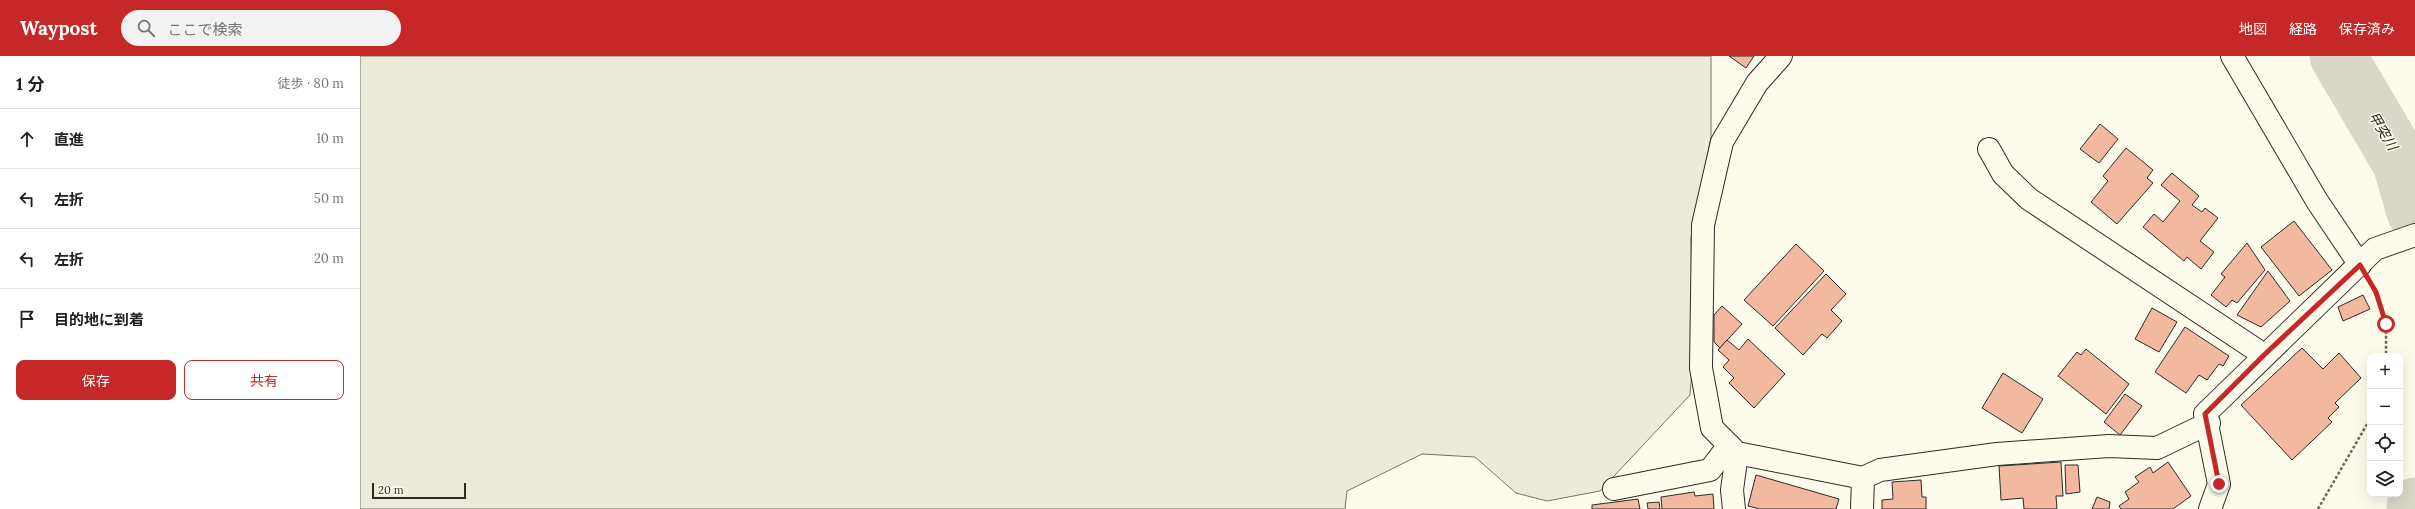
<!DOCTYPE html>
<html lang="ja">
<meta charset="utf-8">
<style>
:root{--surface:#fff;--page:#f2f2f2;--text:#202124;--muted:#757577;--line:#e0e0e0;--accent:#c62828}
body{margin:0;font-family:Lora,"Noto Sans JP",serif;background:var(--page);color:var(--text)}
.controls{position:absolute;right:12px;bottom:12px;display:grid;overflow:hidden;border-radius:8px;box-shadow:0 4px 16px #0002}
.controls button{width:36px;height:36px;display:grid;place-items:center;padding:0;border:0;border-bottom:1px solid var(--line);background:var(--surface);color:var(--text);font:20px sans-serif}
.scale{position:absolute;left:12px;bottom:10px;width:94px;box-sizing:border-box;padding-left:4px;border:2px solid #2b2b2b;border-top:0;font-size:11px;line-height:14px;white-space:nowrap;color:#2b2b2b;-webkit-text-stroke:3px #fdfbea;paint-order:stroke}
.stop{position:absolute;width:12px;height:12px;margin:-9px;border:3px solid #c62828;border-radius:50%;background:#fff}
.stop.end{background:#c62828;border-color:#fff;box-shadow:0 1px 4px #0008}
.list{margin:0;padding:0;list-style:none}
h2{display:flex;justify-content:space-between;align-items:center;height:52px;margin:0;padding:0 16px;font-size:17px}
h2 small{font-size:13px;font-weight:400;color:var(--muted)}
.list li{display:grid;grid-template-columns:26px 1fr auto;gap:12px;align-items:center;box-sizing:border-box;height:60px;padding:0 16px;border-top:1px solid var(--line)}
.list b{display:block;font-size:15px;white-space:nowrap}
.list em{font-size:13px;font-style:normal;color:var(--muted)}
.actions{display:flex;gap:8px;padding:12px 16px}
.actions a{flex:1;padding:9px 0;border:1px solid var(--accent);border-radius:8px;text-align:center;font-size:14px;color:var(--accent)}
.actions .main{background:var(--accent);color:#fff}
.icon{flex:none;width:22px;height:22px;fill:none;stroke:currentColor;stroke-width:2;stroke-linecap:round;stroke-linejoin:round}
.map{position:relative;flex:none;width:2055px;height:453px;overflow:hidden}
header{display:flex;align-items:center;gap:24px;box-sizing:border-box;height:56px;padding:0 20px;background:var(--accent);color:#fff}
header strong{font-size:19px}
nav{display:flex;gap:22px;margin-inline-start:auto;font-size:14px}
.search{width:280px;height:36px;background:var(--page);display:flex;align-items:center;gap:10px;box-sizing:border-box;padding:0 14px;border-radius:22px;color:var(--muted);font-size:15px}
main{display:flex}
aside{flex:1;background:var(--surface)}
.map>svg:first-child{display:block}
.green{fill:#ecebdb;stroke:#74746e}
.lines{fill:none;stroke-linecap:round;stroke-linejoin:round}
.river{stroke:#d8d7c9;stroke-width:57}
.building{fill:#f2b8a0;stroke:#2b2b2b}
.minor-casing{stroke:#2b2b2b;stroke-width:24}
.path{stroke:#6a6964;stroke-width:2.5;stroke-dasharray:3 2;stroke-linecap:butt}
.minor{stroke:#fdfbea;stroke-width:22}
.route{stroke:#c62828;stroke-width:5}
.labels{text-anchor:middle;stroke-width:3;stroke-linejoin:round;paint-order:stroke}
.water-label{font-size:14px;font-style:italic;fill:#2b2b2b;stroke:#fdfbea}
</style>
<header>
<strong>Waypost</strong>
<div class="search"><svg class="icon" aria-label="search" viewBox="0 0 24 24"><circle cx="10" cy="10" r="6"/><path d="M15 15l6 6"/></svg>ここで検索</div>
<nav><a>地図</a><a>経路</a><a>保存済み</a></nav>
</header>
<main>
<aside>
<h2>1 分<small>徒歩 · 80 m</small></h2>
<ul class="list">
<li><svg class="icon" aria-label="ahead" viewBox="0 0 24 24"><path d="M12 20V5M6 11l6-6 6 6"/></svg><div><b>直進</b></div><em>10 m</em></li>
<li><svg class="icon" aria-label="left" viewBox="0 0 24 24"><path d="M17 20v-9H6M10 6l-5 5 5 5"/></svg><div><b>左折</b></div><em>50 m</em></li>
<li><svg class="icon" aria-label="left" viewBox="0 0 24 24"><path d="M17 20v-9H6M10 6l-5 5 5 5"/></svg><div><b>左折</b></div><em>20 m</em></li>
<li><svg class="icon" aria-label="arrive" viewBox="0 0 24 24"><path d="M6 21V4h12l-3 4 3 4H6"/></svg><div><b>目的地に到着</b></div></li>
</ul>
<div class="actions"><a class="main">保存</a><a>共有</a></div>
</aside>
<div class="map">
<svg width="2055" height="453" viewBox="0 0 2055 453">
<rect width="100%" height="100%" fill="#fdfbea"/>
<!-- green -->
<polygon class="green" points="0,0 1351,0 1351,81 1331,182 1333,301 1330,339 1240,435 1187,445 1156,437 1115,401 1062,398 987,435 985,453 0,453"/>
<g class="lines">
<!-- river -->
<g class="river">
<polyline points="1978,0 2041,107 2055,156"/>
<polyline points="2055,453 2055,450"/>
</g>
</g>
<!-- building -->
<g class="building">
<polygon points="1369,0 1394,0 1386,12"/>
<polygon points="1740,68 1758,83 1739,107 1720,93"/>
<polygon points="1766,92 1793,114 1787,122 1793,127 1757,168 1731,146 1748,125 1743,120"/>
<polygon points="1812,117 1839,140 1832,149 1842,156 1845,152 1858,162 1840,185 1854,196 1841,213 1827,201 1824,205 1783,171 1794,158 1803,166 1820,145 1801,129"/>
<polygon points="1934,165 1972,214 1939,240 1901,191"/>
<polygon points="1887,187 1905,214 1877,247 1872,244 1866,251 1851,239 1865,221 1861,218"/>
<polygon points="1436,188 1464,215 1413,270 1384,244"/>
<polygon points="1908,215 1930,245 1901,271 1877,259"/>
<polygon points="1466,218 1486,238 1471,254 1482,265 1467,282 1462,278 1443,299 1415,272"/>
<polygon points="2003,239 2010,253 1983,265 1978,251"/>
<polygon points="1362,250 1382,268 1360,292 1354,286 1354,259"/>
<polygon points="1792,252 1817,266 1799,296 1775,283"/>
<polygon points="1825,271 1869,300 1863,310 1859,308 1847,324 1839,319 1826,337 1795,316"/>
<polygon points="1388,283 1425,318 1394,352 1369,327 1374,322 1363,311 1369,304 1358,294 1367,284 1379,294"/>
<polygon points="1942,292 1963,313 1979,297 2001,322 1975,347 1979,351 1968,362 1972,366 1932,404 1881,349"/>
<polygon points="1726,293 1769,328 1746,358 1698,320 1717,296 1721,299"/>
<polygon points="1643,317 1683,343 1662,377 1622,352"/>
<polygon points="1765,338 1782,350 1760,379 1744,366"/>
<polygon points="1701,406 1703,440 1696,440 1697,453 1664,453 1663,442 1641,444 1639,410"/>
<polygon points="1808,406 1831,440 1813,453 1761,453 1759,450 1769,443 1765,436 1779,426 1775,421 1790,411 1793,417"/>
<polygon points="1705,409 1718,409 1720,436 1706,438"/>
<polygon points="1396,419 1479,443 1476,453 1400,453 1388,450"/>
<polygon points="1561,424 1562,441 1566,441 1566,453 1522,453 1522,444 1533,443 1532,426"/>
<polygon points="1334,436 1335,440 1353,438 1354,453 1302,453 1301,441"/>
<polygon points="1737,441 1750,446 1749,453 1732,453"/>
<polygon points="1278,443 1280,453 1232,453 1232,449"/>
<polygon points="1299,446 1300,453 1288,453 1287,447"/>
</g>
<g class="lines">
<!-- minor casing -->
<g class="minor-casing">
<g id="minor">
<polyline points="1421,0 1397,27 1362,86 1343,169 1341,312 1352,372 1377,397 1503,422 1502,453"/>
<polyline points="1872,0 1957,145 2000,209"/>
<polyline points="1629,93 1643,118 1669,143 1904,299"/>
<polyline points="1503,422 1520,414 1637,398 1749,390 1797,392 1849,367"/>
<polyline points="1254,433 1350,414 1369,389"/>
<polyline points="1374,453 1372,434 1377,397"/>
<polyline points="1850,453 1859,428 1845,358 2015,193 2055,179"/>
</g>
</g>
<!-- path -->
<g class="path">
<polyline points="2013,232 2026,268 2026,300"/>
<polyline points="1958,453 2010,363"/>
</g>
<!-- minor -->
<use href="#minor" class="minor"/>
</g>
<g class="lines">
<!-- route -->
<polyline class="route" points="1859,428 1845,358 1904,299 2000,209 2016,236 2026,268"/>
</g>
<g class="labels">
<!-- water labels -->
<g class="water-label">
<text transform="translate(2023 75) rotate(59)" y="5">甲突川</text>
</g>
</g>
</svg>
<div class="controls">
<button>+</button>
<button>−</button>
<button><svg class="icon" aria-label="locate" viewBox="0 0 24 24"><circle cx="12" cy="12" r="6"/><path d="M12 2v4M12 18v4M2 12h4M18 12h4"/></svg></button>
<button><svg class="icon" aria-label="layers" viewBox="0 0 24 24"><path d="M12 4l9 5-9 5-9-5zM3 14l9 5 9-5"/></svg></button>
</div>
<div class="scale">20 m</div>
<div class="stop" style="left:2026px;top:268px"></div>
<div class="stop end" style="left:1859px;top:428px"></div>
</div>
</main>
